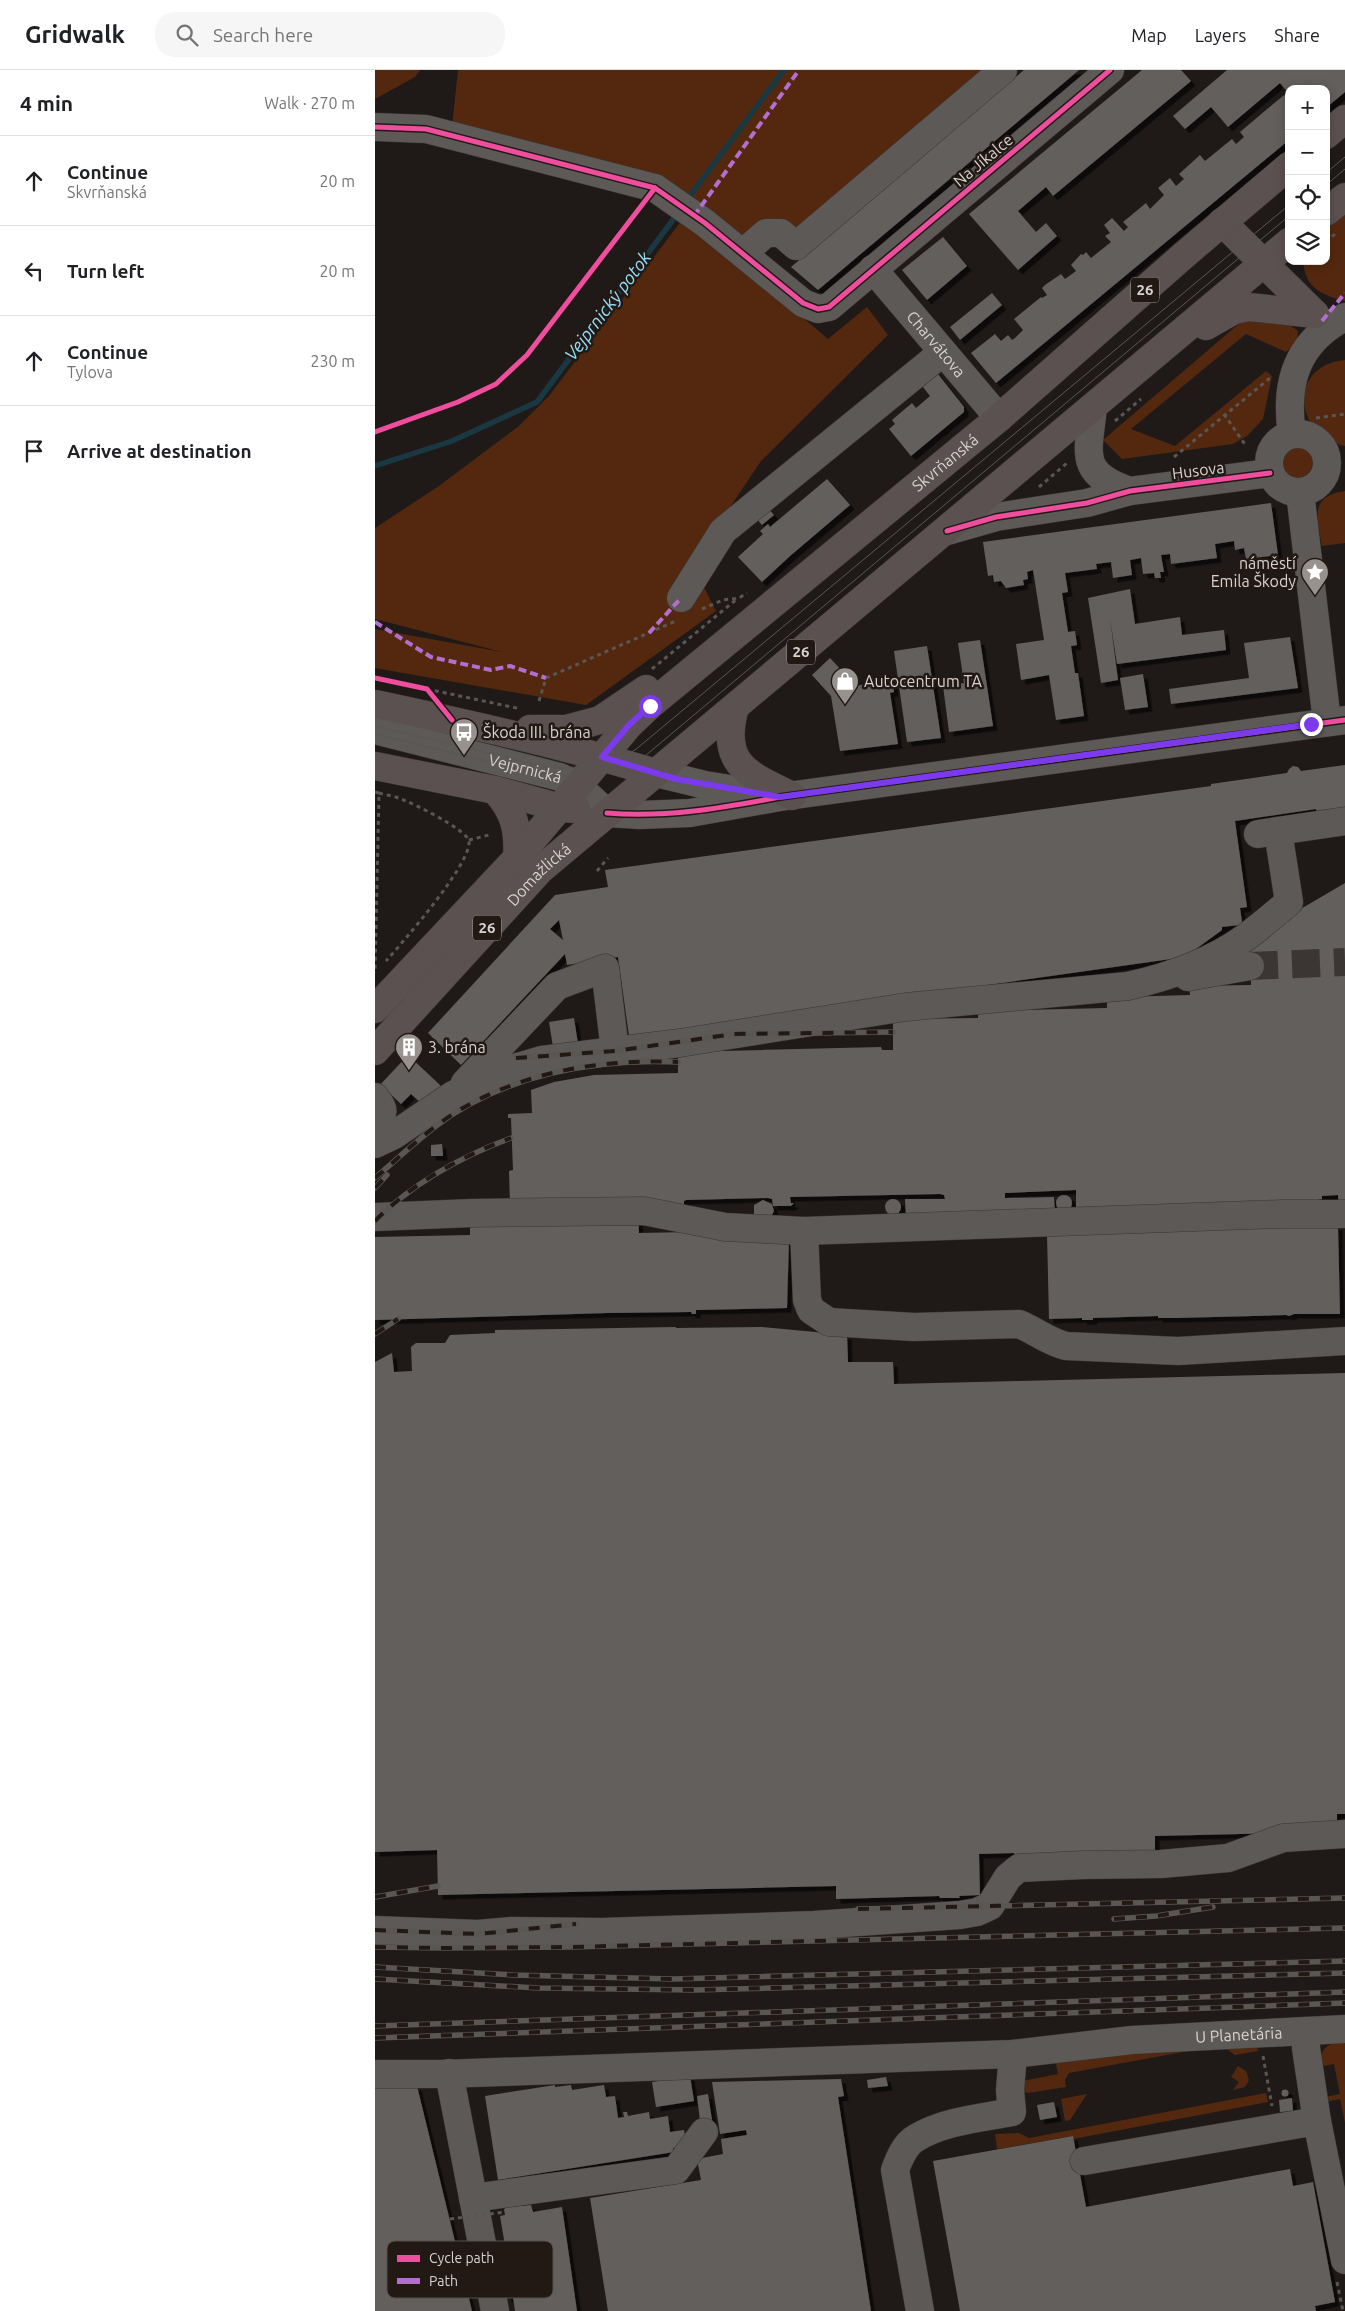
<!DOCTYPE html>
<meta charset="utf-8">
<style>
:root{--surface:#fff;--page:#f6f6f6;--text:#202124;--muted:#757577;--line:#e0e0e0}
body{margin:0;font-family:Ubuntu,sans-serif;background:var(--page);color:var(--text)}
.controls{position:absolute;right:15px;top:15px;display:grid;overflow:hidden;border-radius:10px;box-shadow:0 2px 12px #0003}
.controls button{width:45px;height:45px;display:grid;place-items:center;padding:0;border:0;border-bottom:1px solid var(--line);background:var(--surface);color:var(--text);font:25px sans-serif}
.stop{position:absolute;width:15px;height:15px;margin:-11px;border:4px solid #7c3aed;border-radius:50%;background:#fff}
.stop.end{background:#7c3aed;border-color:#fff;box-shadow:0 1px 5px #0008}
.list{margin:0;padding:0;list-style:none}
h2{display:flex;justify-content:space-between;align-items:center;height:65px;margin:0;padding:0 20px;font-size:21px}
h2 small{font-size:16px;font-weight:400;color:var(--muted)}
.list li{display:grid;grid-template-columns:32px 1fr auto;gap:15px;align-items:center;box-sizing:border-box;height:90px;padding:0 20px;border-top:1px solid var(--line)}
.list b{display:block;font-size:19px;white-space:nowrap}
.list p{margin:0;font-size:16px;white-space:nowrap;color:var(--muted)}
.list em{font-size:16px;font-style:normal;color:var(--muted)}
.icon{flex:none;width:28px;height:28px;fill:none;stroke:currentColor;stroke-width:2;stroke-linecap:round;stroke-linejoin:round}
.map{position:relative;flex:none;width:970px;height:2241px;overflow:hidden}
header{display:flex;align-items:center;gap:30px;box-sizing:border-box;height:70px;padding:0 25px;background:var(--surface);border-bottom:1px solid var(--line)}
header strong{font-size:24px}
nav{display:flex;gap:28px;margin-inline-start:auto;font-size:18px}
.search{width:350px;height:45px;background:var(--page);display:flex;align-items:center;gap:12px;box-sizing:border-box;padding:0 18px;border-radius:20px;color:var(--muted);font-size:19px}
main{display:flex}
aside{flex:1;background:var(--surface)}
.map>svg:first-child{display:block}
.green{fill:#54280e}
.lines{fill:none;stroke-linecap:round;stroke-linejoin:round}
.stream{stroke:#193841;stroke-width:5.5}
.building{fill:#645f5d;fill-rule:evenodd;filter:url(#shadow)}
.minor-tunnel{stroke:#3b3633;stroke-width:28;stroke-dasharray:28 14;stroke-linecap:butt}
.minor-casing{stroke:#3a3635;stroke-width:29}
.major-casing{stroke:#3a3635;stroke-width:29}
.path{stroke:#5a5654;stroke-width:3;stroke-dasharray:4 4;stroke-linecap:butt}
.minor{stroke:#5c5957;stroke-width:28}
.major{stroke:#5b5150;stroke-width:28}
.tram{stroke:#595654;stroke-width:1}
.rail-casing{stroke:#595654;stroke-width:5.5}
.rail{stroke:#221915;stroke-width:4;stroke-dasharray:11;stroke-linecap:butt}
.path-bridge{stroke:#5a5654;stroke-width:3;stroke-dasharray:4 4;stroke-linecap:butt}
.quiet{stroke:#b36fd0;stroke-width:4;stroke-dasharray:8 4;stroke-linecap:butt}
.cycleway-casing{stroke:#221915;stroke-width:8}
.cycleway{stroke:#ef4d9e;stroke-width:5}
.route{stroke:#7c3aed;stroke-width:6}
.labels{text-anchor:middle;stroke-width:5;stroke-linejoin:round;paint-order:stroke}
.shield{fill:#221915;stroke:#a29a97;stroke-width:1}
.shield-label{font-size:15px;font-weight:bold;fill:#d9d2cf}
.street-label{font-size:16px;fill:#d9d2cf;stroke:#221915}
.poi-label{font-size:16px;fill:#d9d2cf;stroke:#221915;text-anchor:start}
.water-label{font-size:18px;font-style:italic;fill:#92e1fa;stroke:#221915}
.key{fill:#221915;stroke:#59504d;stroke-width:1}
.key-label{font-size:14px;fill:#d9d2cf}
</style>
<header>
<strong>Gridwalk</strong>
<div class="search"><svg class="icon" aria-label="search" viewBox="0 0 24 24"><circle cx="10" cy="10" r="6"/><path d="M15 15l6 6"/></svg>Search here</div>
<nav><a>Map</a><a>Layers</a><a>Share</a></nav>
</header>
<main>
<aside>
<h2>4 min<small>Walk · 270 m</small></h2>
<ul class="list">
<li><svg class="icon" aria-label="ahead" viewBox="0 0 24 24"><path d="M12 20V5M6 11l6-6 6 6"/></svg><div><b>Continue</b><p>Skvrňanská</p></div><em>20 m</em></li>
<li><svg class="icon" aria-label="left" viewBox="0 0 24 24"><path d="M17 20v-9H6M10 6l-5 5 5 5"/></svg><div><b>Turn left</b></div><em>20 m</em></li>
<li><svg class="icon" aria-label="ahead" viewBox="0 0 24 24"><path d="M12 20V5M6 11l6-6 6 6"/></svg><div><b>Continue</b><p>Tylova</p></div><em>230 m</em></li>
<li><svg class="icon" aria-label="arrive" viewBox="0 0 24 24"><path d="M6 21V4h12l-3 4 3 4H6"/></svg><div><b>Arrive at destination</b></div></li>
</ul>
</aside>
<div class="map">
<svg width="970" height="2241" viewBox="0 0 970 2241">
<defs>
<filter id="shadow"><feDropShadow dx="4.5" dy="4.5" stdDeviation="0" flood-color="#0009"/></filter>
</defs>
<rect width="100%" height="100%" fill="#1f1a18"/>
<!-- green -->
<g class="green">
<polygon points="0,0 45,0 40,7 0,29"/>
<polygon points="83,0 628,0 421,176 406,163 360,190 453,269 492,237 513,265 386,391 317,494 341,541 211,635 0,598 0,559 127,582 0,549 0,458 64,416 144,356 174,326 313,142 76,66"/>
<path d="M970,144V231C947,225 930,218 928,191H951V160Z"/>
<polygon points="880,240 894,240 923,261 922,272 911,282 871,264 756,359 800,376 891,301 897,306 888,349 872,366 858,374 747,389 728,370"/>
<path d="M970,290V376C921,368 910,296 970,290Z"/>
<circle cx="922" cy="392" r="16"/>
<path d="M970,421V473L947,476C942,448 934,426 970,421Z"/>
<path d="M970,1971V2053L965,2029L950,2032L949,2027L965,2024L959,1994L943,1997C945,1979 952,1973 970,1971Z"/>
<polygon points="881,1972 883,1981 860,1985 846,1975 694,2003 690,2010 691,2017 653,2023 645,2021 641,2016 646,2016 647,2011 683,2004 680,1989 771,1977"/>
<polygon points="863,1996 871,2001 874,2010 870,2017 858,2020 864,2012 856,2007"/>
<polygon points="891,2023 893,2032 698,2069 698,2066 622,2079 620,2064 644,2063 654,2068"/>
<polygon points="712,2024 695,2050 690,2051 686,2029"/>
</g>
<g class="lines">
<!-- stream -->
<g class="stream">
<polyline points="311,131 409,0"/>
<polyline points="0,396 77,371 162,332 303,143"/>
</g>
</g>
<!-- building -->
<g class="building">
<polygon points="649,0 704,0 443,220 416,197"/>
<polygon points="767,0 806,0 816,11 678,126 671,117 643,141 661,162 671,153 682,166 643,200 594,144"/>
<polygon points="852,0 970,0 970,22 951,38 951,19 914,19 914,24 905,13 853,57 836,37 810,59 798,46"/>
<polygon points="909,25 912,29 914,28 914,70 621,313 596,283 620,264 626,271 633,265 637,270 640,268 648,260 639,249 666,227 667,228 672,225 667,218 670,215 686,204 690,209 701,201 696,195 706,184 708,185 711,182 716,188 736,172 730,166 735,163 729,155 737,148 749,161 753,157 748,152 771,133 775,139 789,125 783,118 795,108 801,116 809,109 804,104 825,85 830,91 857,69 861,74 869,67 865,62"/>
<polygon points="568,167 592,196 552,230 527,200"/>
<polygon points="617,223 627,235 585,270 575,257"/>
<polygon points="562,303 589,337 589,342 536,386 514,359 520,354 517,350 537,333 541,338 555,326 544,312"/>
<polygon points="452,409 475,435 415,486 387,512 363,487 388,464 385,461 393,454 395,457"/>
<polygon points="896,433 903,485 871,489 869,478 860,480 859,471 840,474 842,488 796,494 795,484 786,485 789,502 785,502 786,508 780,508 779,503 768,504 766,488 755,490 757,505 738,508 736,492 721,494 722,499 690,503 693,522 687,523 693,562 700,561 702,575 696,576 700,603 703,603 709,646 681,650 674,605 646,610 641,574 669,570 658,500 652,502 653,509 648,510 649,515 631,518 626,511 619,512 618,505 613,506 608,472"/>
<polygon points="392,437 399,445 387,455 380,447"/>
<polygon points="755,519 760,554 805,547 807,565 849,560 851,580 742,594 735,548 743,610 726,613 713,528"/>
<polygon points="915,567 923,618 796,634 794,619 874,608 869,573"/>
<polygon points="605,570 618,656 574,662 568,616 589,613 583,573"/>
<polygon points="552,576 566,668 532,672 519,581"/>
<polygon points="455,588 481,616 518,608 519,622 515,623 523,674 465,681 456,626 437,605"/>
<polygon points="768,604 773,637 750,640 745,608"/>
<path d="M970,695V744L943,748L941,739L860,751L872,837L865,838L867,852L864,855L847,857V860L810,887L254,966L243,887L192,895L190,884L86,995L53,963L180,825L233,817L230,800L836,716V714L912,703L914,699L918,696L923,697L926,701ZM184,850L188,870L175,859Z"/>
<polygon points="970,813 970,1140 964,1140 963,1125 947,1126 947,1129 942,1130 701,1138 701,1120 630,1123 630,1128 679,1127 680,1144 531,1147 530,1129 570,1129 569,1125 565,1124 415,1127 416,1133 419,1133 416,1136 398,1136 397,1129 393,1128 311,1130 309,1131 309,1137 135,1135 134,1101 138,1100 136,1048 133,1048 133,1044 157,1043 156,1020 179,1012 219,1005 303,1003 303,982 506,977 507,980 518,980 518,949 603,948 603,941 732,938 732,932 747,931 747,927 815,925 814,916 876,915 875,877 912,847"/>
<polygon points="199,948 203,974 178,977 174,952"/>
<polygon points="33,985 66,1016 48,1035 36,1024 26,1034 7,1016 4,1016"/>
<polygon points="67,1074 68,1086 56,1086 56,1075"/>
<circle cx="689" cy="1133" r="8"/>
<circle cx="518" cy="1137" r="8"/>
<polygon points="388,1130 397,1134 399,1141 396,1147 379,1146 379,1135"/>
<polygon points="263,1145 264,1163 315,1162 414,1170 412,1238 323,1240 321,1240 321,1244 317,1244 316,1242 232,1243 0,1250 0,1167 95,1165 95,1149"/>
<polygon points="963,1156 965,1244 919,1244 914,1246 911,1245 800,1248 783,1248 783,1246 718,1248 718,1250 707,1250 707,1248 674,1249 672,1163"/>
<polygon points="301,1257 301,1258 387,1257 472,1265 473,1292 518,1292 519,1314 970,1303 970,1744 962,1744 962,1754 905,1763 780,1766 780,1787 640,1790 639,1783 604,1784 605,1825 584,1826 585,1828 565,1828 564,1826 461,1829 461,1816 63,1825 62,1780 0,1782 0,1292 17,1283 19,1302 37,1301 36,1277 41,1273 70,1273 75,1265 120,1263 120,1260"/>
<polygon points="315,2006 319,2031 281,2037 277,2012"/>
<polygon points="511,2007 513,2016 493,2018 492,2010"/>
<polygon points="466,2009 469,2026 463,2027 496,2241 233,2241 215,2128 326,2110 322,2089 348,2084 346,2069 372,2065 371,2060 345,2064 337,2012"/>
<polygon points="180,2015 180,2017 196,2015 197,2020 229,2015 231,2027 240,2026 243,2048 249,2047 248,2042 252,2042 253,2046 274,2042 275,2049 293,2046 295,2062 309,2060 312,2076 298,2078 299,2082 123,2110 110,2026"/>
<polygon points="0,2016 42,2016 97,2241 0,2241"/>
<circle cx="910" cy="2023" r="3.5"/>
<polygon points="333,2024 337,2050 325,2051 322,2026"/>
<polygon points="917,2028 918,2041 905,2042 904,2030"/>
<polygon points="679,2032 682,2047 665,2050 662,2035"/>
<polygon points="698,2066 711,2137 915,2099 918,2116 938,2112 960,2232 940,2236 941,2241 585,2241 558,2091"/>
<polygon points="156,2135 158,2142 187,2137 202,2241 140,2241 138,2227 132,2228 128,2200 134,2199 125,2146 130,2145 129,2139 132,2137"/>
</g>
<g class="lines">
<!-- minor-tunnel -->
<polyline class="minor-tunnel" points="875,896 970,892"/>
<!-- minor casing -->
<g class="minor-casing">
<g id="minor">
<polyline points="0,57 51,59 280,118 330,153 428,233 443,239 454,237 735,0"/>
<polyline points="368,183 391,163 406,163 421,176 628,0"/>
<path id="s1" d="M498,199L624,348"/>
<path d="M718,337C713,385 703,403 755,421"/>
<circle cx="923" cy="393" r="29"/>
<path d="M917,364C909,312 922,272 970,247"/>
<polyline points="925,422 952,652"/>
<polyline points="572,461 621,447 712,433 755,421 895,403"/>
<polyline points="306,528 348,461 568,282"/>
<path id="s2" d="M0,660L185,707L203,716L232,743L265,745L315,743L405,727L970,650"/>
<polyline points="281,703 330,715 386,724"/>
<polyline points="883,764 970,751"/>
<polyline points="813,907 875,896"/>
<polyline points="90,1013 182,916 230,898 240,981"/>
<path d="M0,1027C10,1039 10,1043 0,1054"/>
<path d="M0,1074L19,1065L78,1025L98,1015L129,1001L167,990L305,973L531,937L753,916C793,907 838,891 871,867C886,856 900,844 914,832L903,761"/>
<polyline points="0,1147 97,1143 269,1141 350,1157 429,1161 906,1144 970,1144"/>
<path d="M429,1161L432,1230L436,1240L454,1252L539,1257L644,1254C661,1261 674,1272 691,1276L803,1281L970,1271"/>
<polyline points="0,1860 103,1864 137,1861 227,1862 439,1855 585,1845 602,1842 615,1836 633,1807 644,1798 708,1795 786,1794 853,1788 908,1768 970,1764"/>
<polyline points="931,1961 931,1978 942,2051 970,2190"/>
<polyline points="74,2003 120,2241"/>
<path id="s3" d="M0,2004H67L638,1984L757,1970L970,1959"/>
<polyline points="709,2091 942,2051"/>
<polyline points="98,2128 301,2100 329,2062"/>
<path d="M545,2241L520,2100C524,2089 530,2074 541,2068C569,2051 606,2048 637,2042L635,2020L638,1984"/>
</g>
</g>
<!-- major casing -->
<g class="major-casing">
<g id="major">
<polyline points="951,65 970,49"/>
<polyline points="951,142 970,127"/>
<polyline points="847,152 940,244"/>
<polyline points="831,256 859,240 874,237 940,244"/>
<path d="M0,634C94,654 188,675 281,703"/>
<path d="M360,637C344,694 372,704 417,726"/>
<polyline points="155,659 191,659 225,650 271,619"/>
<polyline points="0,696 120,720 186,738 201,739"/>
<path d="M120,720C139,741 144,759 142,788"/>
<path id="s4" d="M0,939L142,788L254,655L275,635L624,348L809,185L914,96"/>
<path id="s5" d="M0,981L165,800L914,172"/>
</g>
</g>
<!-- path -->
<g class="path">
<polyline points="951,172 960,164"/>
<polyline points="849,344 871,376"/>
<polyline points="941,348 970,344"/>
<polyline points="740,351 766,329"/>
<polyline points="799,387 895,308"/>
<polyline points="664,417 692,393"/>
<polyline points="327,539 348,530 364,528 372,523"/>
<polyline points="277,599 363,528"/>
<polyline points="52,619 146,639"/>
<polyline points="164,631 171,608 303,550"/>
<polyline points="0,722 4,723 0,903"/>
<path d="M4,723C11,725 19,726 26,729C38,733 92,760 94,771C97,793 27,873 11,891"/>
<polyline points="94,770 114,765"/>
<polyline points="222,801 233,788"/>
<polyline points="888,1986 897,2036"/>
<polyline points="962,2212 968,2241"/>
</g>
<!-- minor -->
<use href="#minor" class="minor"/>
<!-- major -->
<use href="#major" class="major"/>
<!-- tram -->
<g class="tram">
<polyline points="951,103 970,87"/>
<polyline points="951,115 970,99"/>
<path d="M0,656L170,697C205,699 228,696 260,680L914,135"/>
<path d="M0,664L168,705C207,709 235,705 270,686L914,146"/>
</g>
<!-- rail casing -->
<g class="rail-casing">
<g id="rail">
<polyline points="141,988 240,981 359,964 518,962"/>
<path d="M0,1108C20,1091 40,1072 61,1056C128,1005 220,988 303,992"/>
<polyline points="0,1118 12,1105"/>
<path d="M0,1151C39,1112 85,1087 136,1068"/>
<polyline points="0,1264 23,1249"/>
<polyline points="0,1827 63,1816"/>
<polyline points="483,1839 970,1828"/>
<polyline points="739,1849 781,1846 838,1837"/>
<polyline points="0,1860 103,1864 201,1854"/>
<polyline points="0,1877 66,1878 195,1877 970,1858"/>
<polyline points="0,1897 138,1905 298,1909 970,1891"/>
<polyline points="0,1909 163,1918 320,1920 970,1903"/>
<polyline points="0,1956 970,1922"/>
<polyline points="0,1968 970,1933"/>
</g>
</g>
<!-- rail -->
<use href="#rail" class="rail"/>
<!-- path-bridge -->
<polyline class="path-bridge" points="75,2149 130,2142"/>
<!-- quiet -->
<g class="quiet">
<polyline points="319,146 424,0"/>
<polyline points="947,251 970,223"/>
<polyline points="0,552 56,587 116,600 135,596 171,608"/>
<polyline points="274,563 306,528"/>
</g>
<!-- cycleway casing -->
<g class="cycleway-casing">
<g id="cycleway">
<polyline points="0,57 51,59 280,118 330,153 428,233 443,239 454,237 735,0"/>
<polyline points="0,362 83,332 121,314 152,285 280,118"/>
<polyline points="572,461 621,447 712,433 755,421 895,403"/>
<polyline points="0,608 52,619 77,650"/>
<path d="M232,743C291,748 347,738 405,727L970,650"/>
</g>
</g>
<!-- cycleway -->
<use href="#cycleway" class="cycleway"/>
</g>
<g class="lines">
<!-- route -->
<polyline class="route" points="275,636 254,655 227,687 301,709 405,727 936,654"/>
</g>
<!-- icons -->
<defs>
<g id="sight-pin" transform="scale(1.4375)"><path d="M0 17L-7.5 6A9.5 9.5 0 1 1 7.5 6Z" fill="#98928f" stroke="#221915"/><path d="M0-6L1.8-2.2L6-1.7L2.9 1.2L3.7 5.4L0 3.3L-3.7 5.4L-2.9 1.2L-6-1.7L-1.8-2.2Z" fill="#fff"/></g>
<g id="shop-pin" transform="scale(1.4375)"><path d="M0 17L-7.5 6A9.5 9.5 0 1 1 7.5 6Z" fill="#98928f" stroke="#221915"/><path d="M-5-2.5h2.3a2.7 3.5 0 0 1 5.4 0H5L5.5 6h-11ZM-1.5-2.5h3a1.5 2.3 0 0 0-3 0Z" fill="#fff"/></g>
<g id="bus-pin" transform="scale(1.4375)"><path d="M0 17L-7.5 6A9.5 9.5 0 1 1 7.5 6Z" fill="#98928f" stroke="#221915"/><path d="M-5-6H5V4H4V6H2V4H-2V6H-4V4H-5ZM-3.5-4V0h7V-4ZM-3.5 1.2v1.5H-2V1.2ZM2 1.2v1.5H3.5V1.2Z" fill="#fff"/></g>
<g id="building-pin" transform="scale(1.4375)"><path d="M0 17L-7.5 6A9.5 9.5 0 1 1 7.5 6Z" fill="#98928f" stroke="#221915"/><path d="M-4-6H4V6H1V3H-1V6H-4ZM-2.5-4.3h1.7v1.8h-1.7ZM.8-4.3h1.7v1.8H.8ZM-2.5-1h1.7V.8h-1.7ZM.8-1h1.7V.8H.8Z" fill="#fff"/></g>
</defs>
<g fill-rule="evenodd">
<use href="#sight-pin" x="940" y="502"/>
<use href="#shop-pin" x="470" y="611"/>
<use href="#bus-pin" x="89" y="662"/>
<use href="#building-pin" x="34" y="977"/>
</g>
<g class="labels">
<!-- shield labels -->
<g class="shield">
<rect x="756" y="207.5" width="28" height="25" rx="4"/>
<rect x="412" y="569.5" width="28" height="25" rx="4"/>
<rect x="98" y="845.5" width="28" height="25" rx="4"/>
</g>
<g class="shield-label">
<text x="770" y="225">26</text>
<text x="426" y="587">26</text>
<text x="112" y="863">26</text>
</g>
<!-- street labels -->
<g class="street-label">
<text transform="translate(608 90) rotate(-40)" y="6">Na Jíkalce</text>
<text dy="6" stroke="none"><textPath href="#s1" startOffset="98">Charvátova</textPath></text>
<text dy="6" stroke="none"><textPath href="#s4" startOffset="792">Skvrňanská</textPath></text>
<text transform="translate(823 400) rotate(-7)" y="6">Husova</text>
<text dy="6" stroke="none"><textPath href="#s2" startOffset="155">Vejprnická</textPath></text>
<text dy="6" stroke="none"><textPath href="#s5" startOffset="241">Domažlická</textPath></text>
<text dy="6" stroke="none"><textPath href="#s3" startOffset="865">U Planetária</textPath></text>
</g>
<!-- poi labels -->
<g class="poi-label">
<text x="921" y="499" text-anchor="end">náměstí<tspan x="921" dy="18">Emila Škody</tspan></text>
<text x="489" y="617">Autocentrum TA</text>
<text x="108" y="668">Škoda III. brána</text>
<text x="53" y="983">3. brána</text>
</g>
<!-- water labels -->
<g class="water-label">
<text transform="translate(233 236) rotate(-53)" y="6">Vejprnický potok</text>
</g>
</g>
<!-- legend -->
<rect x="12" y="2171" width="166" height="57" rx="8" class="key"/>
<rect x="22" y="2185" width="23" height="7" fill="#ef4d9e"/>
<rect x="22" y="2208" width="23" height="6" fill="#b36fd0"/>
<g class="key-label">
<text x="54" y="2193">Cycle path</text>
<text x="54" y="2216">Path</text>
</g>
</svg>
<div class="controls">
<button>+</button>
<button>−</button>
<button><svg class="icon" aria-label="locate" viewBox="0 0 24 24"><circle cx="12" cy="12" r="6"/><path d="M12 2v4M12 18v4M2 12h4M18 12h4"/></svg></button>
<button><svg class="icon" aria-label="layers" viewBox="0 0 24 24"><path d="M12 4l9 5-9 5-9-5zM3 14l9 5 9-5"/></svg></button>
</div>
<div class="stop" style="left:275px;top:636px"></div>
<div class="stop end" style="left:936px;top:654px"></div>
</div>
</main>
